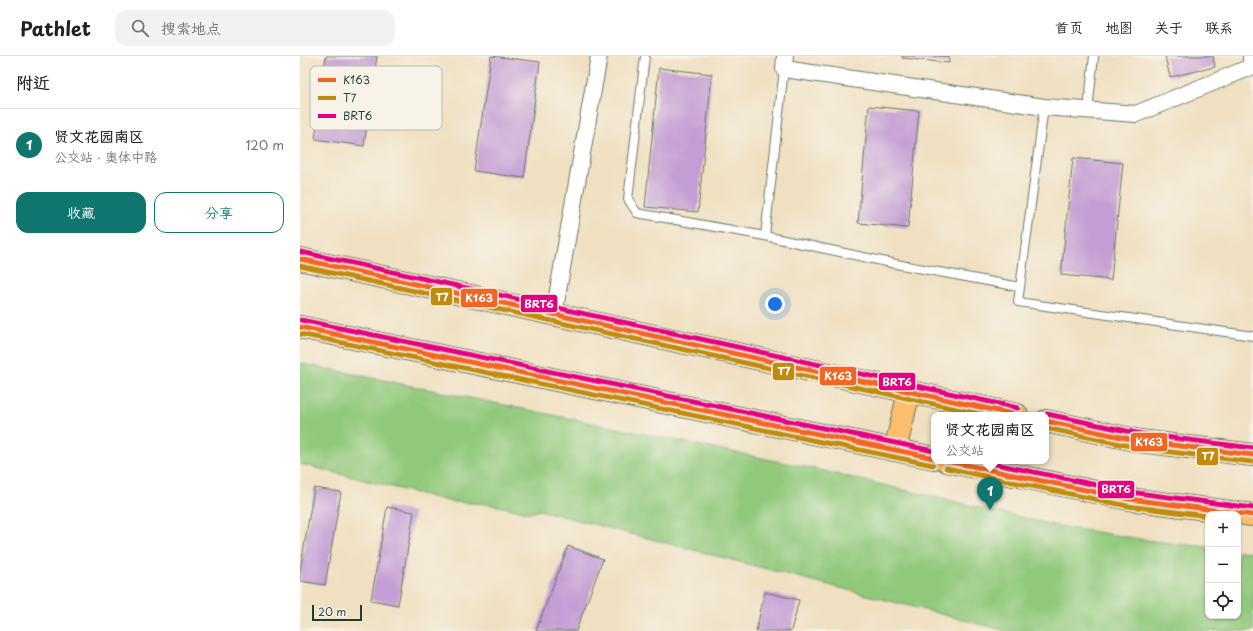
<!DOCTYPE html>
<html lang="zh">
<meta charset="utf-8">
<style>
:root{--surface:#fff;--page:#f2f2f2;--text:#202124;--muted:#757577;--line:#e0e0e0;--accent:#0f766e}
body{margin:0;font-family:"Playpen Sans","LXGW WenKai TC",sans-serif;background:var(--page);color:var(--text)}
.controls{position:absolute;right:12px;bottom:12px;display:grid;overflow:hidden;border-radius:8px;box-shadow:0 1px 3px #0004}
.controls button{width:36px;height:36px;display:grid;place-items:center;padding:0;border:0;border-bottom:1px solid var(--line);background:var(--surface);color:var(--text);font:20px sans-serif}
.scale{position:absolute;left:12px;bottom:10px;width:50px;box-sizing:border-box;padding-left:4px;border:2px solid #1f3d34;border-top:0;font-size:11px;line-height:14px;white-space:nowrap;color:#1f3d34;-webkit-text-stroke:3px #f7f3e8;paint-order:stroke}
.you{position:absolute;left:475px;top:248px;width:14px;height:14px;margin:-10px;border:3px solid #fff;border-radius:50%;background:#1a73e8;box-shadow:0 0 0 6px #1a73e833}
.badge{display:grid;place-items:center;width:26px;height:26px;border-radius:50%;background:var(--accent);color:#fff;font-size:13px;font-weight:700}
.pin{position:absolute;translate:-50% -33px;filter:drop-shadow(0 1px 2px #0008)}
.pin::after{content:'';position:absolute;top:21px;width:14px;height:12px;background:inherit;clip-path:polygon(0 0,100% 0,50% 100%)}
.popup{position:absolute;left:631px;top:356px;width:118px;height:52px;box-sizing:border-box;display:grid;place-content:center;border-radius:8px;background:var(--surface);filter:drop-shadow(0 1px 3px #0005);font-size:13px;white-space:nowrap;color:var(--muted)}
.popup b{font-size:15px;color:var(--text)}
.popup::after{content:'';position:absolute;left:50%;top:100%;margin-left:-8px;border:8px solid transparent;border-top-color:var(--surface)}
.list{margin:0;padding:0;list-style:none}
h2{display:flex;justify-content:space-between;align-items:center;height:52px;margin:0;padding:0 16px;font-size:17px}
h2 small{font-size:13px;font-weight:400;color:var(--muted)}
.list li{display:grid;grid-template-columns:26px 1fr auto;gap:12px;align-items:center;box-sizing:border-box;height:72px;padding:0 16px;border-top:1px solid var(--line)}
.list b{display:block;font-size:15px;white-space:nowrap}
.list p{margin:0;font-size:13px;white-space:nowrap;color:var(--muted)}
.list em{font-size:13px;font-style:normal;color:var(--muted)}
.actions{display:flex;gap:8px;padding:12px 16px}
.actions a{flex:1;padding:9px 0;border:1px solid var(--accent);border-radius:12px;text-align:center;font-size:14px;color:var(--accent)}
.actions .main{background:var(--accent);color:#fff}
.icon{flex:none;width:22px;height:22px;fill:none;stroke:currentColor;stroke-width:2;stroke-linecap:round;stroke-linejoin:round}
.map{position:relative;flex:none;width:953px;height:575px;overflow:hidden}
header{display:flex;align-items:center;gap:24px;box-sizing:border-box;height:56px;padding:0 20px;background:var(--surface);border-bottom:1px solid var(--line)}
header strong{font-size:19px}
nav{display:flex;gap:22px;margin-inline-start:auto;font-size:14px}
.search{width:280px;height:36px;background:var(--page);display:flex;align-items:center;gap:10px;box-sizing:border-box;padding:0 14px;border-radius:12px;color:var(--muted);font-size:15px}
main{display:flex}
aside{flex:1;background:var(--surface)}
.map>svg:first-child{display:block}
.green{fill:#91c97c;stroke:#588358}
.building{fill:#c39dd4}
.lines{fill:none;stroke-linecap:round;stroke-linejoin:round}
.service-casing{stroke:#687665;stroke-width:10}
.minor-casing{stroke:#687665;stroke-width:18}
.primary-casing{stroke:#687665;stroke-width:24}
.service{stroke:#fff;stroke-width:8}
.minor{stroke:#fff;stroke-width:16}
.primary{stroke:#fabe6d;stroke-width:22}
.bus-1-casing{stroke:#f7f3e8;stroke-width:8}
.bus-2-casing{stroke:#f7f3e8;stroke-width:8}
.bus-3-casing{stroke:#f7f3e8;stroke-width:8}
.bus-1{stroke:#f26522;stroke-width:5}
.bus-2{stroke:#c18c0d;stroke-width:5}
.bus-3{stroke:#e5007d;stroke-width:5}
.key{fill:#f7f3e8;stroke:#b6bcb2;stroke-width:1}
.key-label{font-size:11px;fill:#1f3d34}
.line-badge{stroke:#f7f3e8;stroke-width:1.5}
.badge-label{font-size:11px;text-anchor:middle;font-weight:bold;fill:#fff}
</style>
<header>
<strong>Pathlet</strong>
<div class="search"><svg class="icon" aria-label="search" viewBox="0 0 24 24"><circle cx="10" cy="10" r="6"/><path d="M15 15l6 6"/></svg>搜索地点</div>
<nav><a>首页</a><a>地图</a><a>关于</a><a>联系</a></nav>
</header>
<main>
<aside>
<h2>附近<small></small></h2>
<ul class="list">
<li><span class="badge">1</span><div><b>贤文花园南区</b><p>公交站 · 奥体中路</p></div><em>120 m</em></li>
</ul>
<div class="actions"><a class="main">收藏</a><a>分享</a></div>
</aside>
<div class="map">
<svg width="953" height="575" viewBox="0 0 953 575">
<rect width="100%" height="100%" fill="#f7f3e8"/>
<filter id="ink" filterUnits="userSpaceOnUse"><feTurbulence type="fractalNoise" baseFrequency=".025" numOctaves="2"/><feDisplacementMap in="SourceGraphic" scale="8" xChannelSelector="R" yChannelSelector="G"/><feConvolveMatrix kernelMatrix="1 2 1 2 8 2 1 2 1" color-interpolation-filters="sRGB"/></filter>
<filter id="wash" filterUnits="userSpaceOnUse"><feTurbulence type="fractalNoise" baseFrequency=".012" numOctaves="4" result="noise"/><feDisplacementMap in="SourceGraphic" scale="16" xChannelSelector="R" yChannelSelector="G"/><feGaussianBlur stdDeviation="0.9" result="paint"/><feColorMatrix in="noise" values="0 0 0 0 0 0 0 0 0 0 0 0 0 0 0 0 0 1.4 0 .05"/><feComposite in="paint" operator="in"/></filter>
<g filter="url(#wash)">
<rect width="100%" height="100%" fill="#f0e0c1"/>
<!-- green -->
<polygon class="green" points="0,307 515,413 758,470 853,485 908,491 908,560 938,560 938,495 953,496 953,575 706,575 239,454 231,457 188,448 152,446 0,408"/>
<g id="blocks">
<!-- building -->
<g class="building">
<polygon points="26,0 77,0 64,90 15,83"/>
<polygon points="191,0 240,6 224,122 174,115"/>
<polygon points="602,0 649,0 649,7 602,2"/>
<polygon points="865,0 913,0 915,11 870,21"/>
<polygon points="359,12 412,18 398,156 345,151"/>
<polygon points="569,50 619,55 608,172 558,167"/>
<polygon points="773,102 823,107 811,224 761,219"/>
<polygon points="14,432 41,436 25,529 0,525 0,515"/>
<polygon points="87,451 114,456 98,549 71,544"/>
<polygon points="268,490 303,503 276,575 236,575"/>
<polygon points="465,536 499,544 491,575 456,575"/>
</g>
</g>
</g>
<g filter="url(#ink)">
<use href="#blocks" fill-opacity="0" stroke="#687665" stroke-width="1"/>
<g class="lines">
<!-- service casing -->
<g class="service-casing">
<g id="service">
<polyline points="345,0 328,143 337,157 465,180 596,208 720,231"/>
<polyline points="744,51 718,246 953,280"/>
<polyline points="788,54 794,0"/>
<polyline points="465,180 484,13"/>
</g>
</g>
<!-- minor casing -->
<g class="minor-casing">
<g id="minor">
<polyline points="485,0 484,13 744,51 836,58 951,11 951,0"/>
<polyline points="254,258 299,0"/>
</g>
</g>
<!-- primary casing -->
<g class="primary-casing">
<g id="primary">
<polyline points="0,203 717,359"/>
<polyline points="0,271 634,402"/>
<polyline points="746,365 840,385 953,399"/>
<polyline points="595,394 609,336"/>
<polyline points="647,405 829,443 953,459"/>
</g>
</g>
<!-- service -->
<use href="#service" class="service"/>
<!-- minor -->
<use href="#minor" class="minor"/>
<!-- primary -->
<use href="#primary" class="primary"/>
<!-- bus-1 casing -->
<g class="bus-1-casing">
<g id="bus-1">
<polyline points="0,203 717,359"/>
<polyline points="0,271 634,402"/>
<polyline points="746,365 840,385 953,399"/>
<polyline points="647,405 829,443 953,459"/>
</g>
</g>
<!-- bus-2 casing -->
<g class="bus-2-casing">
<g id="bus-2">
<polyline points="0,210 684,359"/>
<polyline points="0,278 633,409"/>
<polyline points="746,372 839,392 952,406"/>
<polyline points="646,412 828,450 908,460"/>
</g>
</g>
<!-- bus-3 casing -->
<g class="bus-3-casing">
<g id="bus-3">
<polyline points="1,196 718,352"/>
<polyline points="1,264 634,395"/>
<polyline points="747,358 841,378 953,392"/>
<polyline points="681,405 830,436 953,452"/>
</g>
</g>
<!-- bus-1 -->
<use href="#bus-1" class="bus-1"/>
<!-- bus-2 -->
<use href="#bus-2" class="bus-2"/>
<!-- bus-3 -->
<use href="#bus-3" class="bus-3"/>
</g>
</g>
<!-- legend -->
<rect x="10" y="10" width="132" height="64" rx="6" class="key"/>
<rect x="18" y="22" width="18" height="4" fill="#f26522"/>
<rect x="18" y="40" width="18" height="4" fill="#c18c0d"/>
<rect x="18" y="58" width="18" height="4" fill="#e5007d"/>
<g class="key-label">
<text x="43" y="28">K163</text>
<text x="43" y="46">T7</text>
<text x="43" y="64">BRT6</text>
</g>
<g class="line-badge">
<rect x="130" y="231" width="23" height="19" rx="4" fill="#c18c0d"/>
<rect x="160" y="232" width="38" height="20" rx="4" fill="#f26522"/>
<rect x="220" y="238" width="38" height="19" rx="4" fill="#e5007d"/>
<rect x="472" y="306" width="23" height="19" rx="4" fill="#c18c0d"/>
<rect x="519" y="310" width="38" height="20" rx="4" fill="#f26522"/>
<rect x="578" y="316" width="38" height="19" rx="4" fill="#e5007d"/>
<rect x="830" y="376" width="38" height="20" rx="4" fill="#f26522"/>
<rect x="896" y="391" width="23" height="19" rx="4" fill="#c18c0d"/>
<rect x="797" y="424" width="38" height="19" rx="4" fill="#e5007d"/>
</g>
<g class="badge-label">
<text x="142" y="245">T7</text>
<text x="179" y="246">K163</text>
<text x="239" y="252">BRT6</text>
<text x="484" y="319">T7</text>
<text x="538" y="324">K163</text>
<text x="597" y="330">BRT6</text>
<text x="849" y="390">K163</text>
<text x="908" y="404">T7</text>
<text x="816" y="437">BRT6</text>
</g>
</svg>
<div class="controls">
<button>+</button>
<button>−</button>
<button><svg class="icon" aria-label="locate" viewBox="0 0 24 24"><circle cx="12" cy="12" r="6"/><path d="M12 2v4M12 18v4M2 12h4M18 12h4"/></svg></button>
</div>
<div class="scale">20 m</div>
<div class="you"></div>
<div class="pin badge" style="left:690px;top:454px">1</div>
<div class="popup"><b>贤文花园南区</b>公交站</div>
</div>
</main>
